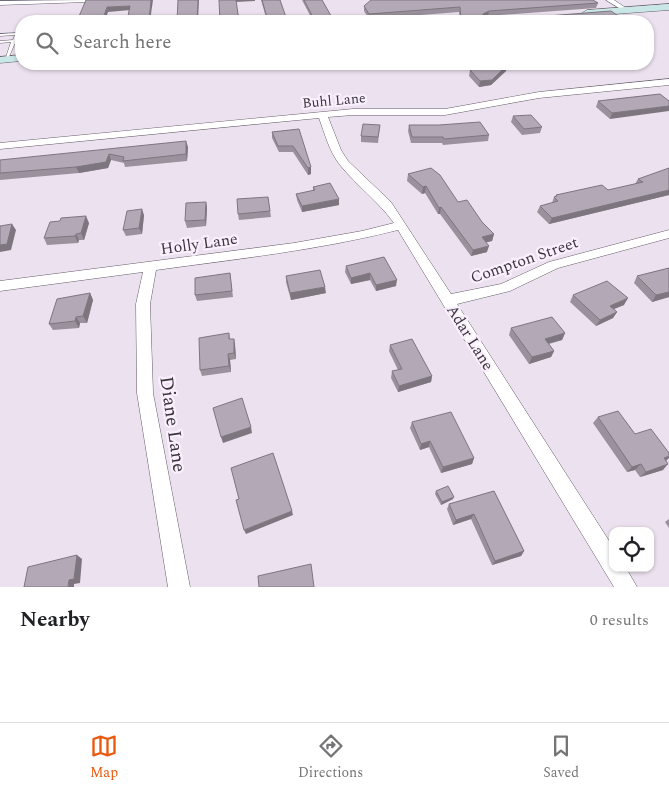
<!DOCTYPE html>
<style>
:root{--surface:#fff;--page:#f2f2f2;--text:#202124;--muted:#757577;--line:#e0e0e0;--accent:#ea580c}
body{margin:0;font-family:Spectral,serif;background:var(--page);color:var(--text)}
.controls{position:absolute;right:15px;bottom:15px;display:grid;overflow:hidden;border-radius:10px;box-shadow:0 1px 4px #0004}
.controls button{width:45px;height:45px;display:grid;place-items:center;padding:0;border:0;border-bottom:1px solid var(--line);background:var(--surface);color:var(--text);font:25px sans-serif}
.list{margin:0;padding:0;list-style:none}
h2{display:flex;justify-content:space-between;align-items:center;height:65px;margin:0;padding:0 20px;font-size:21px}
h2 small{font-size:16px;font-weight:400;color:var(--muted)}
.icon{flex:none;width:28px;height:28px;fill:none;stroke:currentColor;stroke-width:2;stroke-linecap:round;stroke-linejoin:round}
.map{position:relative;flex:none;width:669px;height:587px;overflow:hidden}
.search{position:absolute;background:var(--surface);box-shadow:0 1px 4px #0004;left:15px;right:15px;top:15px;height:55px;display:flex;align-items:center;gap:12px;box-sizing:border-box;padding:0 18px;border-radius:20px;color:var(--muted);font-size:19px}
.sheet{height:135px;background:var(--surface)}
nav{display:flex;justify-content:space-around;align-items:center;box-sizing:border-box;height:70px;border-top:1px solid var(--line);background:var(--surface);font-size:14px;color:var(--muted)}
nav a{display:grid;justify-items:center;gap:2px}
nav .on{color:var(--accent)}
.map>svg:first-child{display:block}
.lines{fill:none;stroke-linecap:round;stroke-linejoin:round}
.lane-casing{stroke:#655c68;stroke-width:1}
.street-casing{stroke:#655c68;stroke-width:1}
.secondary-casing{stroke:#655c68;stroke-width:1}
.lane{fill:#fff;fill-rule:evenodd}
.street{fill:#fff;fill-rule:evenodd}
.secondary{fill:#c8e7e6;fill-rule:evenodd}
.wall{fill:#9a919d}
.shaded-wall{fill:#7d767f}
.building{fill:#b3a9b6;stroke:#7d767f}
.labels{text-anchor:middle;stroke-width:4.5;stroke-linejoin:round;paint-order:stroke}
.far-street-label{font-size:14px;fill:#3a363b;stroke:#f9effd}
.street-label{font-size:16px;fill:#3a363b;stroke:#f9effd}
.near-street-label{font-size:19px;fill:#3a363b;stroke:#f9effd}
</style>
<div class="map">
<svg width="669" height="587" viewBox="0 0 669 587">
<rect width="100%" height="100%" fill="#ece1ef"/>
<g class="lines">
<!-- lane casing -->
<g class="lane-casing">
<polygon id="lane" points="17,33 19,34 8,59 5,60 11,42 0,43 0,41 13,40 15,35 0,36 0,34"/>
</g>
<!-- street casing -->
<g class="street-casing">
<g id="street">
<polygon points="90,0 87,2 0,5 0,1"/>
<polygon points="606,0 614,0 629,10 624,11"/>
<path d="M669,79V85L539,98L445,115H353L328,117L341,150L348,161L391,202L451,294L501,284L549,262L669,230V238L558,268L510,291L457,304L613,547V568H626L637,587H614L398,230C319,250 237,259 156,270L150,304L153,393L190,587H168L137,393L136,304L143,272L0,291V281L294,243L362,231L394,223C378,201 357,186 340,165C329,151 325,134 319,118L0,149V143L353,109H445L539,92Z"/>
</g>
</g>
<!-- secondary casing -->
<g class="secondary-casing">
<g id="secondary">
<polygon points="669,4 669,10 587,16 582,13 587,10"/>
<polygon points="21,55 21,61 0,63 0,57"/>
</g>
</g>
<!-- lane -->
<use href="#lane" class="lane"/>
<!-- street -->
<use href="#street" class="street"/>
<!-- secondary -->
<use href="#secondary" class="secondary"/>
</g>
<!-- wall -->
<g class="wall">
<polygon points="261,0 280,0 287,21 267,21"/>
<polygon points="302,0 323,0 322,0 334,21 313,21"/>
<polygon points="598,3 596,8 488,16 486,17 626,21 460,21 459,12 369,19 364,11 364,6"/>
<polygon points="470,70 506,71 491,85 479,87 469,76"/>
<polygon points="660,94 610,119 596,107 598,101"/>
<polygon points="513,116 542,127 540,133 522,135 511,122"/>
<polygon points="380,125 378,143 361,142 361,136"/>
<polygon points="409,125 489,135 488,141 443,145 442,143 411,143 408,131"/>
<polygon points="299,129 311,174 308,175 293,152 279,152 272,138 272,132"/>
<polygon points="188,147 187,161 125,167 124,163 111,160 108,168 79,173 0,180 0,160"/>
<polygon points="408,174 458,202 482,222 494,234 492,241 486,242 487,252 471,256 440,214 438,214 425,193 422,194 407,181"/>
<polygon points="638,179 669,195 549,224 537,212 540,206 552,203 554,197 555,197 556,195 608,190 635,184"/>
<polygon points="313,187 339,205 302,212 297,200 296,194 313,191"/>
<polygon points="268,197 271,217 239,220 238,214"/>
<polygon points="206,202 207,208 206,226 187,228 185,221"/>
<polygon points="144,215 142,234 126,236 123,230"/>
<polygon points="89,223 84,240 79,240 78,243 47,245 44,238"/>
<polygon points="384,257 396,286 376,291 370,280 351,284 345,272 346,266"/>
<polygon points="669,268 669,297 652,302 634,283 637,276"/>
<polygon points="230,273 233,297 197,301 195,295"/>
<polygon points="286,276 326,293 291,300 286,282"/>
<polygon points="90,293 93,300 87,323 80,323 79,328 53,330 49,324"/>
<polygon points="573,295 624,305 614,309 617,312 613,318 596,326 570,302"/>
<polygon points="511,328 565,333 562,340 549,344 554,351 551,357 529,364 509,335"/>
<polygon points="229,333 230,339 234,339 235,345 236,359 230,360 231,372 202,376 200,370"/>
<polygon points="390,345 432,376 431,382 398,392 391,378 392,371 398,370 389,351"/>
<polygon points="598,417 666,461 663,470 640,477 635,470 627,472 593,423"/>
<polygon points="412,422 474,458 472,464 441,473 429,447 420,450 410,428"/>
<polygon points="436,491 453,499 441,505 435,494"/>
<polygon points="494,491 524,551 521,556 492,565 471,519 453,525 447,509 449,504"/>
<polygon points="669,519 669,528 665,522"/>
</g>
<!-- shaded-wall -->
<g class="shaded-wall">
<polygon points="151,0 153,0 150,21 149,21"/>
<polygon points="198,0 199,0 198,21 197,21"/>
<polygon points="236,0 255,0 255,1 236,2"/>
<polygon points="130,6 131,10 108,12 105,21 102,21 107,7"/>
<polygon points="489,11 488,16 482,19 483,14"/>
<polygon points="507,65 506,71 491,85 479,87 480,81"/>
<polygon points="669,106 669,111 610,119 612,113"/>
<polygon points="186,141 188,147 187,161 186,154"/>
<polygon points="109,154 111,160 108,168 79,173 76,167"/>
<polygon points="311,167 311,174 308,175 308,168"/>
<polygon points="426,186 425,193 422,194 423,187"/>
<polygon points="669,190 669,195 549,224 552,218"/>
<polygon points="339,199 339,205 302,212 302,206"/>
<polygon points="206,202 207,208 206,226 205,220"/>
<polygon points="441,207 440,214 438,214 439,208"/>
<polygon points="142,209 144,215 142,234 139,228"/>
<polygon points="86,216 89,223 84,240 81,233"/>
<polygon points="12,224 16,230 11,250 0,252 0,245"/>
<polygon points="76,234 79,240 78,243 75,236"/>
<polygon points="494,234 492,241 480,244 482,237"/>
<polygon points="489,246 487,252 471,256 473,250"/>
<polygon points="370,273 370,280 351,284 351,278"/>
<polygon points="397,280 396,286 376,291 376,285"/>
<polygon points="325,287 326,293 291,300 290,293"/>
<polygon points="669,292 669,297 652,302 656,295"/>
<polygon points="90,293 93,300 87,323 83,316"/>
<polygon points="628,298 624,305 606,312 610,306"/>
<polygon points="617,312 613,318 596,326 600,320"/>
<polygon points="76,317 80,323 79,328 75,321"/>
<polygon points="565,333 562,340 542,345 545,339"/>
<polygon points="234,339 235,345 236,359 234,353"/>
<polygon points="554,351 551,357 529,364 532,357"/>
<polygon points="228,354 230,360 231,372 229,366"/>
<polygon points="432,376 431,382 398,392 399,386"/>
<polygon points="251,427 252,433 223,443 221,437"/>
<polygon points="430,441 429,447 420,450 421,444"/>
<polygon points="669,456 669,458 666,461 664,458"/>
<polygon points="474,458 472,464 441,473 443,467"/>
<polygon points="641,464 635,470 627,472 632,467"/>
<polygon points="668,464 663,470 640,477 646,472"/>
<polygon points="454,497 453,499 441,505 442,502"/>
<polygon points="292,511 293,515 246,534 244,530"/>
<polygon points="474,514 471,519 453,525 456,520"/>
<polygon points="524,551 521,556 492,565 495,561"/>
<polygon points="77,555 82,559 80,583 74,584 74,587 68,587 69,580"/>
</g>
<!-- building -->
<g class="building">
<polygon points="86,0 151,0 149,21 127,21 130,6 107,7 102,21 77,21"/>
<polygon points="178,0 198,0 197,21 177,21"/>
<polygon points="219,0 236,0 239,21 220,21"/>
<polygon points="262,0 280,0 287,20 268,21"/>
<polygon points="304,0 322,0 334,21 315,21"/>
<polygon points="371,0 593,0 598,3 489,11 483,14 483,17 522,18 611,11 626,21 461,21 460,7 369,14 364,6"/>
<polygon points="507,65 492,80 480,81 470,70"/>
<polygon points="660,94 669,101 669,106 612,113 598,101"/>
<polygon points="531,115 542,127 524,129 513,116"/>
<polygon points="480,122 489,135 444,139 443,137 412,137 409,125 439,125"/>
<polygon points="363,124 380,125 378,137 361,136"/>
<polygon points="299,129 311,167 308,168 293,146 278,146 272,132"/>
<polygon points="186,141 186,154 123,161 124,157 109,154 106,162 76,167 0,173 0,160"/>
<polygon points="431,168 440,175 458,202 467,200 482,222 494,234 482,237 489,246 473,250 441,207 439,208 426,186 423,187 408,174"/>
<polygon points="669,168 669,190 552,218 540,206 558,201 554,197 557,196 556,195 602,185 608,190 643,182 638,179"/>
<polygon points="330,183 339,199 302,206 296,194 315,190 313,187"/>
<polygon points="268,197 270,211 238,214 237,199"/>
<polygon points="206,202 205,220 185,221 186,203"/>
<polygon points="142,209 139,228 123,230 127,211"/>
<polygon points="86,216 81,233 76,234 75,236 44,238 50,222 60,221 61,218"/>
<polygon points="12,224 7,244 0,245 0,226"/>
<polygon points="384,257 397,280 376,285 370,273 351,278 346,266"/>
<polygon points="669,268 669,292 656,295 637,276"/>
<polygon points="320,270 325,287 290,293 286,276"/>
<polygon points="230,273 232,291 195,295 195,278"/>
<polygon points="607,281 628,298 610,306 617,312 600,320 573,295"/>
<polygon points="90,293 83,316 76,317 75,321 49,324 57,299"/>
<polygon points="552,317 565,333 545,339 554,351 532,357 511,328"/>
<polygon points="229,333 229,339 234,339 234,353 228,354 229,366 200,370 199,338"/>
<polygon points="412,339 432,376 399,386 392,371 402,369 390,345"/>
<polygon points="242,398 251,427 221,437 213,408"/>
<polygon points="618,411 635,434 651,429 669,453 669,456 664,458 668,464 646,472 641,464 632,467 598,417"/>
<polygon points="451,412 474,458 443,467 430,441 421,444 412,422"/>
<polygon points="273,453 292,511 244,530 236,500 239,499 231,468"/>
<polygon points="448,486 454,497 442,502 436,491"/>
<polygon points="494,491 524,551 495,561 474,514 456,520 449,504"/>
<polygon points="77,555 74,579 69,580 68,587 24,587 28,567"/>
<polygon points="311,564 314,587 259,587 258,576"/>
</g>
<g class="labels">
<!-- far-street labels -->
<g class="far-street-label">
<text transform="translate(334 100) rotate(-5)" y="5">Buhl Lane</text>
</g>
<!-- street labels -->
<g class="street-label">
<text transform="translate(199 243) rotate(-8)" y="6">Holly Lane</text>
<text transform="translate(524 259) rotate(-19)" y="6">Compton Street</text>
<text transform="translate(471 337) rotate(58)" y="6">Adar Lane</text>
</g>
<!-- near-street labels -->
<g class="near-street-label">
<text transform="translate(174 424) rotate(82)" y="7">Diane Lane</text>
</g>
</g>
</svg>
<div class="controls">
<button><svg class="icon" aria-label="locate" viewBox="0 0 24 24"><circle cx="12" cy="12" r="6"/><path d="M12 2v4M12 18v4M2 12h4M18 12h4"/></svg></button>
</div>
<div class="search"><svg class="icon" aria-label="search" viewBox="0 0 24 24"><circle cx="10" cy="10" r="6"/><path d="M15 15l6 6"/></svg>Search here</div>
</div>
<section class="sheet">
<h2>Nearby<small>0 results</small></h2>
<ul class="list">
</ul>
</section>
<nav>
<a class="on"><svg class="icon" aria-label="map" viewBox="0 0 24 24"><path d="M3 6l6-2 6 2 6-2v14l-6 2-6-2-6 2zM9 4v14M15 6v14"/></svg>Map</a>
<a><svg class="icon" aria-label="directions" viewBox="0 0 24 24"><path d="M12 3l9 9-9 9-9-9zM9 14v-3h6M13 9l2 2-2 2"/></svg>Directions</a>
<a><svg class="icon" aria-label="saved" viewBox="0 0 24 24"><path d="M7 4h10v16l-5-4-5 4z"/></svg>Saved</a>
</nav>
